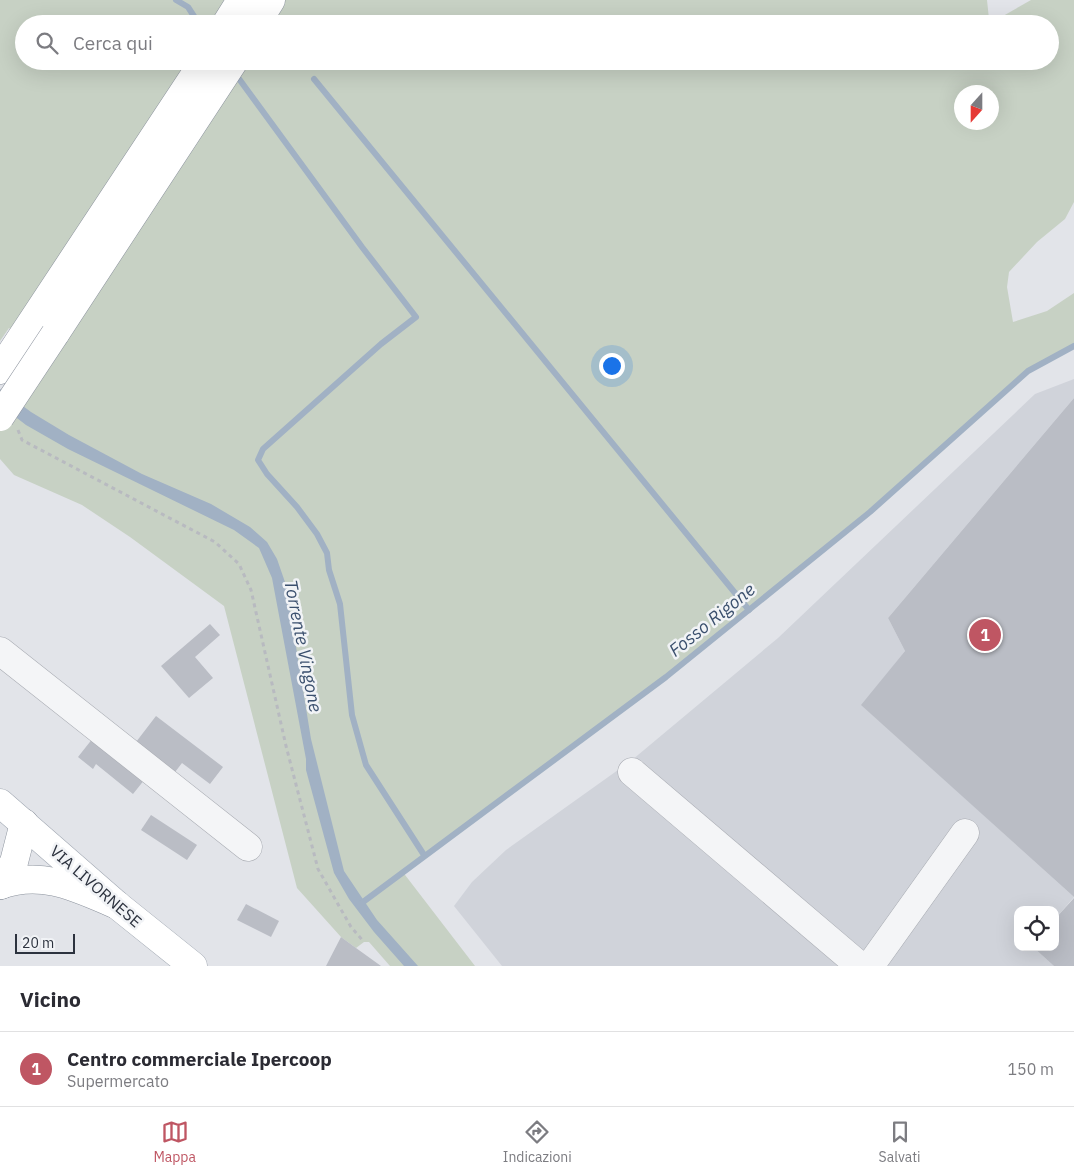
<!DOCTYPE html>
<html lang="it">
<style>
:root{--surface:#fff;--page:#f2f2f3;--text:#2b2b33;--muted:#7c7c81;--line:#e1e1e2;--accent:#bf5663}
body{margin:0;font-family:"IBM Plex Sans",sans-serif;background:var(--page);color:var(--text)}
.controls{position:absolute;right:15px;bottom:15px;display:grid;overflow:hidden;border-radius:10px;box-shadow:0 5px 20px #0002}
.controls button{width:45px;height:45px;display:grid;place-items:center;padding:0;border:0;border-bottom:1px solid var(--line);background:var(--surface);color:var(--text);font:25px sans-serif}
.compass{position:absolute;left:954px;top:85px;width:45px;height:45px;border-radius:50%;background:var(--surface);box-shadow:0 5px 20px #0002;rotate:201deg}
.scale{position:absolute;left:15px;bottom:12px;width:60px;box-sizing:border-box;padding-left:5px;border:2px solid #2c323e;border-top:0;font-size:14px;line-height:18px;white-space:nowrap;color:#2c323e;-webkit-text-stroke:4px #f1f3f6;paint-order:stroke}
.you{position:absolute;left:611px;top:365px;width:18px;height:18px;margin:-12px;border:4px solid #fff;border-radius:50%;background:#1a73e8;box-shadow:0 0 0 8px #1a73e833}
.badge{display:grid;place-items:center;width:32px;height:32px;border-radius:50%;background:var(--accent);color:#fff;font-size:16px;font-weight:700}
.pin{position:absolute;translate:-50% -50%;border:2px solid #fff;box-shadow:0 1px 5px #0006}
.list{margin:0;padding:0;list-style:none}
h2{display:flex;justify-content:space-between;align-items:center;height:65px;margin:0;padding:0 20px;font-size:21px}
h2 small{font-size:16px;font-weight:400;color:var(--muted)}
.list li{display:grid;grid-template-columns:32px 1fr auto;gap:15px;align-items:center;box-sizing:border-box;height:75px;padding:0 20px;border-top:1px solid var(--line)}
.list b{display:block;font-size:19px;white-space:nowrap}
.list p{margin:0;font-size:16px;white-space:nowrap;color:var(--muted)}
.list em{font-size:16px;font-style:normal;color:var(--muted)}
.icon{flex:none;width:28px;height:28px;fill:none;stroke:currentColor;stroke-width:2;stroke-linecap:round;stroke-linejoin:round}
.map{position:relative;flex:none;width:1074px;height:966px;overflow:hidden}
.search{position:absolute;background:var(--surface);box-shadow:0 5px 20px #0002;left:15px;right:15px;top:15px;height:55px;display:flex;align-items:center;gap:12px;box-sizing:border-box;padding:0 18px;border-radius:28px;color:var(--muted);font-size:19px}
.sheet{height:140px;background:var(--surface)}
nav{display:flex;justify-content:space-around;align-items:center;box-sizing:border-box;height:70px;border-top:1px solid var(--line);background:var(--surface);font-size:14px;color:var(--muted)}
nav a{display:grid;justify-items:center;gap:2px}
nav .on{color:var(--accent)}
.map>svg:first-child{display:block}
.built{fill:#d0d3da}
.green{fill:#c7d1c4;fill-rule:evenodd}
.water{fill:#a1b1c4}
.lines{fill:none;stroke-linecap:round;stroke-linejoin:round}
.stream{stroke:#a1b1c4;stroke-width:6}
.building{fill:#babdc5}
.minor-casing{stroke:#a8abb2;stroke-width:29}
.major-casing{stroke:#a2a9b3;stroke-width:29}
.highway-casing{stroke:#8b929d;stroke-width:29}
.path{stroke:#b8bac0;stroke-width:3;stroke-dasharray:4 4;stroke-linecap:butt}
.minor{stroke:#f4f5f7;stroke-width:28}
.major{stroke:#fff;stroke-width:28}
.highway{stroke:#fff;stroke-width:28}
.highway-bridge-casing{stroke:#8b929d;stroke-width:29;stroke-linecap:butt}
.highway-bridge{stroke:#fff;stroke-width:28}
.labels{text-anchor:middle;stroke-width:5;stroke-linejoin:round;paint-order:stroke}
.street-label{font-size:16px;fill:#2c323e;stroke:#f1f3f6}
.water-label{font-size:18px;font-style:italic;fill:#3b506e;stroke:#f1f3f6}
</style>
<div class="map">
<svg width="1074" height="966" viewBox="0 0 1074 966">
<rect width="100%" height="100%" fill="#e2e4e9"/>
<!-- built -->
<polygon class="built" points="1074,379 1074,398 888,618 905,651 862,705 1074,897 1055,919 1055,910 1018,910 1018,947 1033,947 1054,966 502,966 454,906 472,882 506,850 632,760 778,638 1035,394"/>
<!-- green -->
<g class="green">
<polygon points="0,0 241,0 226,24 24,24 24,61 204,61 21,339 9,328 0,341"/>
<path d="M271,0H987L989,19L1003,16L1031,0H1074V202L1065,219L1037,242L1009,272L1007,287L1013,322L1047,311L1074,293V346L1028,371L870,512L666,677L402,871L475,966H390L369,942H364L356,948L341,937L297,888L224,606L130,537L82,505L14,475L0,459V417L234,61H1050V24H256ZM962,92H992V122H962Z"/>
</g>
<!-- water -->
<polygon class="water" points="0,389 31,412 69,435 142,474 211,504 250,527 267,542 277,559 286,585 311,739 344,871 377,920 418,966 404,966 374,932 349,899 334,873 306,770 306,759 272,578 259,548 234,530 68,449 26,425 0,405"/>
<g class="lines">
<!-- stream -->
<g class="stream">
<polyline points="176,0 188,7 199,24"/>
<polyline points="234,72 362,247 416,317 381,344 263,449 258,460 267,474 297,507 317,534 327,553 329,570 340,604 352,715 366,765 424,855"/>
<polyline points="314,79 749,610"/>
<polyline points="359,905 666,677 870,512 1028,371 1074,346"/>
</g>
</g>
<!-- building -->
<g class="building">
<polygon points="1074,398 1074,897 861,705 905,651 888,618"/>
<polygon points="210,624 220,635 195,657 213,678 189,698 161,666"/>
<polygon points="156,716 223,767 210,784 182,763 172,776 133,746"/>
<polygon points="93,738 145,779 133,794 96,764 93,769 78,757"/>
<polygon points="151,815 197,845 187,860 141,830"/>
<polygon points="1074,898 1074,966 1054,966 1033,947 1055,947 1055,919"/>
<polygon points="246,904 279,921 271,937 237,920"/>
<polygon points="341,937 356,948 381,966 326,966"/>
</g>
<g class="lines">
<!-- minor casing -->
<g class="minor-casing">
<g id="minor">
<polyline points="0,651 248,847"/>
<polyline points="632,772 860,966"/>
<polyline points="870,966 965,833"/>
</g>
</g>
<!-- major casing -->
<g class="major-casing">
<polyline id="major" points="0,803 117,905 193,966"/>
</g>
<!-- highway casing -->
<g class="highway-casing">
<g id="highway">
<polyline points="226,24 241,0"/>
<polyline points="256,24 271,0"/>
<polyline points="55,334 234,61"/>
<polyline points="0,370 204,61"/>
<path d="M0,885C43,870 77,888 117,905"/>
<polyline points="1,885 14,862 24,823"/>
</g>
</g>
<!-- path -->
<polyline class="path" points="18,430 22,440 215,542 239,564 251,590 286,746 318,869 351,927 364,942"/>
<!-- minor -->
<use href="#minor" class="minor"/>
<!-- major -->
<use href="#major" class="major"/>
<!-- highway -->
<use href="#highway" class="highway"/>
<!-- highway-bridge casing -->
<g class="highway-bridge-casing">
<polyline id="highway-bridge" points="0,417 55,334"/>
</g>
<!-- highway-bridge -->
<use href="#highway-bridge" class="highway-bridge"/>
</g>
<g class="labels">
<!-- street labels -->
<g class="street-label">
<text transform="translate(96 886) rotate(41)" y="6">VIA LIVORNESE</text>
</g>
<!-- water labels -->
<g class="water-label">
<text transform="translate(712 620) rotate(-39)" y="6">Fosso Rigone</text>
<text transform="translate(303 646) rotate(79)" y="6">Torrente Vingone</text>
</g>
</g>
</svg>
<div class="controls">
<button><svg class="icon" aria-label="locate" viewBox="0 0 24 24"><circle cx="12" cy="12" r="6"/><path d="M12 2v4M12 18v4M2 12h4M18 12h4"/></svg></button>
</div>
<svg class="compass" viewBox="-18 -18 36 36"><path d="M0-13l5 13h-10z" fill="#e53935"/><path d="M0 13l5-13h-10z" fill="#7c7c81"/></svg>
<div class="scale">20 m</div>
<div class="you"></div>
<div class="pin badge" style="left:985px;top:635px">1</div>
<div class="search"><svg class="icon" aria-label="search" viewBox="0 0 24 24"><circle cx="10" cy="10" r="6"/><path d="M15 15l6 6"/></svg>Cerca qui</div>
</div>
<section class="sheet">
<h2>Vicino<small></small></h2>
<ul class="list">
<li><span class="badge">1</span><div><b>Centro commerciale Ipercoop</b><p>Supermercato</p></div><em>150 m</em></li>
</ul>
</section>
<nav>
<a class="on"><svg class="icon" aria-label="map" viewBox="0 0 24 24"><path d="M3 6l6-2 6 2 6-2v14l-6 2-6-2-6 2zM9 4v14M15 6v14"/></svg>Mappa</a>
<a><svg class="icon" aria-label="directions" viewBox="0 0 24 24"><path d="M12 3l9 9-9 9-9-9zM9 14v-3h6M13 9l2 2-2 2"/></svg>Indicazioni</a>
<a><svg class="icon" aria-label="saved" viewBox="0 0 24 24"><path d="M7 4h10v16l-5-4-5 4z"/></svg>Salvati</a>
</nav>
